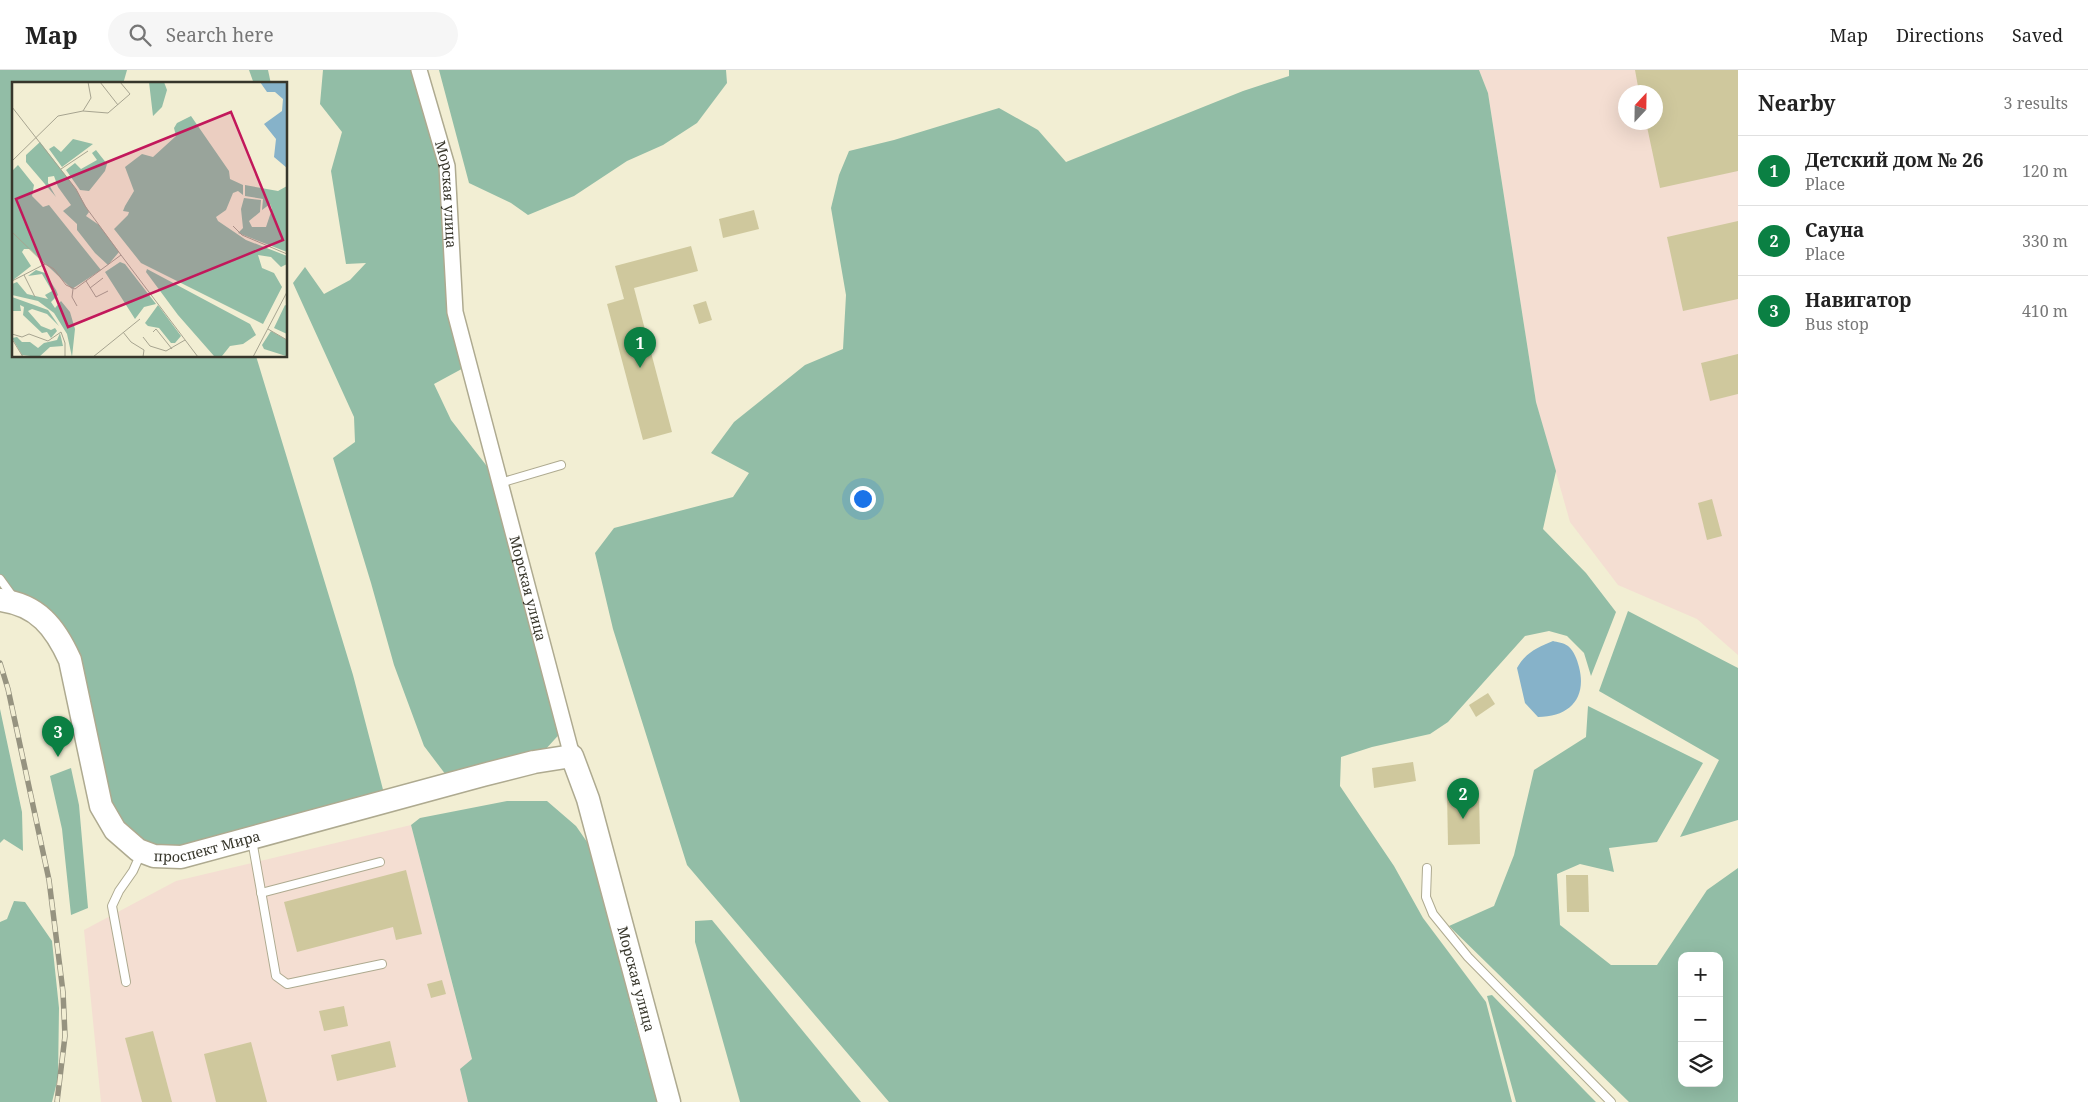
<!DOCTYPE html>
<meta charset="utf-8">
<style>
:root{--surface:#fff;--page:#f6f6f6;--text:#222;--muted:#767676;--line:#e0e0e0;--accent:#0b8043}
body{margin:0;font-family:"Noto Serif",serif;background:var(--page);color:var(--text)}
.controls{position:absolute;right:15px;bottom:15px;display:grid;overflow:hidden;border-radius:10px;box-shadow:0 5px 20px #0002}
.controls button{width:45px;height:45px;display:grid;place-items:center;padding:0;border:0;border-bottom:1px solid var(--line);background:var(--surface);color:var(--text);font:25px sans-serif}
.compass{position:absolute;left:1618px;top:15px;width:45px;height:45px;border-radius:50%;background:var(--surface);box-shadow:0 5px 20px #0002;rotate:22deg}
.you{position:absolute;left:862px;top:428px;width:18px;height:18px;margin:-12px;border:4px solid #fff;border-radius:50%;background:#1a73e8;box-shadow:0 0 0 8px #1a73e833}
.badge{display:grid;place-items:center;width:32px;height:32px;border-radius:50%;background:var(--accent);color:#fff;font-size:16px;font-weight:700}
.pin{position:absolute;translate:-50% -41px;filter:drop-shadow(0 1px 2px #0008)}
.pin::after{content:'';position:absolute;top:26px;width:18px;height:15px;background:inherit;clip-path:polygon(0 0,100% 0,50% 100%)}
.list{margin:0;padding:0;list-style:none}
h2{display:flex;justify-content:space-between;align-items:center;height:65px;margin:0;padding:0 20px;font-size:21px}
h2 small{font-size:16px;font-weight:400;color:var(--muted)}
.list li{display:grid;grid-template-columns:32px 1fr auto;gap:15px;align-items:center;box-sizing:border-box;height:70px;padding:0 20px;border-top:1px solid var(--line)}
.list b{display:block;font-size:19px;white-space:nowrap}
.list p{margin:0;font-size:16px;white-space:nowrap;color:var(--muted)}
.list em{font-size:16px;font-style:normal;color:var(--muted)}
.icon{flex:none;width:28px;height:28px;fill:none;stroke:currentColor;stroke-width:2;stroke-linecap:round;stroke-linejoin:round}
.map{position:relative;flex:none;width:1738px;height:1032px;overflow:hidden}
header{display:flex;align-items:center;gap:30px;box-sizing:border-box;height:70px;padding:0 25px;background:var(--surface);border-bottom:1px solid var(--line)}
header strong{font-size:24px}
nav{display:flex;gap:28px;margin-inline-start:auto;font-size:18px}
.search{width:350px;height:45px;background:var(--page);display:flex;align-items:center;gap:12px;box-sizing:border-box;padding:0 18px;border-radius:28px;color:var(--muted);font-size:19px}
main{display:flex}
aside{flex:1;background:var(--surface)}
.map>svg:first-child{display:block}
.industrial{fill:#f4ded2;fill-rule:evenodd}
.forest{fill:#92bda6;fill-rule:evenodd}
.water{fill:#86b2c9}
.building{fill:#cfc89d}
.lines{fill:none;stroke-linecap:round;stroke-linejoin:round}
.service-casing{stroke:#aeaa90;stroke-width:10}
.minor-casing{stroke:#aeaa90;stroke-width:18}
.secondary-casing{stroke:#aeaa90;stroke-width:25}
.service{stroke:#fff;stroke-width:8}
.minor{stroke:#fff;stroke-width:15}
.secondary{stroke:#fff;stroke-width:22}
.rail-casing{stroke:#969380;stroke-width:5.5}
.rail{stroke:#f2eed3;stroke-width:4;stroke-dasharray:11;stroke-linecap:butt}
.labels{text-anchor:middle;stroke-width:4;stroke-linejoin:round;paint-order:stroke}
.street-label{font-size:14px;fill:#37362b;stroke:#f2eed3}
.inset-road{fill:none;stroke:#a7a490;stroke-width:1}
.view{fill:#c2185b;fill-opacity:0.15;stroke:#c2185b;stroke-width:2.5}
.inset-edge{fill:none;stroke:#37362b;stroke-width:2.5}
</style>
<header>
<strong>Map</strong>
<div class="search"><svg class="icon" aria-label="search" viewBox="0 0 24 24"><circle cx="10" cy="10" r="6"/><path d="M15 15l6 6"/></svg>Search here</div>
<nav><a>Map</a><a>Directions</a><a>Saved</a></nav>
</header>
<main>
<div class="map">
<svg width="1738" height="1032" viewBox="0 0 1738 1032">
<rect width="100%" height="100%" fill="#f2eed3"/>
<!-- industrial -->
<g class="industrial">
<path d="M1479,0H1738V585L1697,549L1618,515L1570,452L1536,332L1488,23ZM1626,22H1656V52H1626Z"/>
<polygon points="411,755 483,1032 101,1032 84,860 176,811"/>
</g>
<!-- forest -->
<g class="forest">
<polygon points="0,0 127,0 123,14 14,14 14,286 256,286 353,605 386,731 181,787 115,760 70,590 18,533 0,509"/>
<polygon points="249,0 268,0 271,14 254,14"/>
<polygon points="323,0 419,0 447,96 455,242 469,295 434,314 451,350 500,413 565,658 534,692 452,713 424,676 394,595 371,513 333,388 355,372 354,347 293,213 305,197 324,224 350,210 366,193 346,194 331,101 342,62 320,34"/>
<polygon points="439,0 726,0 727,13 697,53 663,75 627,91 574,126 528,145 511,133 469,113"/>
<polygon points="1289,0 1479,0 1488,23 1536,332 1556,401 1543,459 1586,503 1616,542 1591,606 1584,583 1567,566 1549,561 1525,566 1448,652 1430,664 1372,677 1341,687 1340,716 1394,796 1423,848 1486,932 1512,1032 889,1032 687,795 613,559 595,483 614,458 733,427 749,403 711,383 734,352 805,295 843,279 846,225 831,138 839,105 849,81 894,70 999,38 1038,60 1066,92 1243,21 1289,6"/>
<polygon points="1628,541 1738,598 1738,750 1680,767 1719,690 1599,621"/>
<path d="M1588,636L1703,693L1657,772L1609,778L1614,802L1580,794L1557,804L1560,855L1611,895H1657L1707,820L1738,798V1032H1629L1449,856L1494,836L1514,785L1534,700L1586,667ZM1682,886H1719V1013H1682Z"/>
<polygon points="0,639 22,742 23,781 4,769 0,773"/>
<polygon points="71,698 79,735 88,838 71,845 62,759 50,706"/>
<polygon points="507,731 547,731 576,756 594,782 633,945 657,1032 468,1032 460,999 472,989 411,755 420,748"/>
<polygon points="14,831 25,832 52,871 59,938 58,1008 52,1032 0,1032 0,852 7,849"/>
<polygon points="712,850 861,1032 740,1032 695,872 695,851"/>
<polygon points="1492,925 1586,1022 1596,1032 1516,1032 1487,926"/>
</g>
<!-- water -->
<path class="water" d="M1553,571C1557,572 1564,573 1568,576C1574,581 1577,589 1579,597C1587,628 1570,647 1538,647L1525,633L1517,598C1525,583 1538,577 1553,571Z"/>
<!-- building -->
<g class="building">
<polygon points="1635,0 1738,0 1738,101 1660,118 1646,52 1656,52 1656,22 1639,22"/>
<polygon points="754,140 759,159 723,168 719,149"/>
<polygon points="1738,151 1738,229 1683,241 1667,167"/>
<polygon points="691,176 698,201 634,218 672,362 643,370 607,234 624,229 615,196"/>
<polygon points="706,231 712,250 699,254 693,235"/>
<polygon points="1738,284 1738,324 1710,331 1701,293"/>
<polygon points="1712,429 1722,466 1707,470 1698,433"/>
<polygon points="1488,623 1495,634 1476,647 1469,635"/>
<polygon points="1413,692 1416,711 1374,718 1372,698"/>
<polygon points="1447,723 1479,723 1480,774 1448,775"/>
<polygon points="406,800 422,864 396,870 393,857 297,882 284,832"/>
<polygon points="1566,805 1588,805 1589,842 1567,842"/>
<polygon points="442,910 446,924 431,928 427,914"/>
<polygon points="344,936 348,956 324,961 319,941"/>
<polygon points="153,961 172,1032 142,1032 125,968"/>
<polygon points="390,971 396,997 337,1011 331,985"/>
<polygon points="251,972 267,1032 216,1032 204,984"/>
</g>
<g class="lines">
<!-- service casing -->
<g class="service-casing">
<g id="service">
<polyline points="500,413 561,395"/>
<polyline points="0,509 13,527"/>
<polyline points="252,770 276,906 287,914 382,894"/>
<polyline points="1427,798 1426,827 1433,844 1468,887 1611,1032"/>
<polyline points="261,823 380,792"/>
<polyline points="126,912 112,836 119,821 133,801 141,783"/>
</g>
</g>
<!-- minor casing -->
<g class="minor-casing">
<g id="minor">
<path id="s1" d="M419,0L447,96L455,242L572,686"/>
</g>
</g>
<!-- secondary casing -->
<g class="secondary-casing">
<g id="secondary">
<path id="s2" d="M0,530C38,535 55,557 70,590L101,736L115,760L138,780L154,786L181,787L483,705L534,692L572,686L588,729L669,1032"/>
</g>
</g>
<!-- service -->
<use href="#service" class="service"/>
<!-- minor -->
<use href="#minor" class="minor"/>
<!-- secondary -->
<use href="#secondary" class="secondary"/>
<!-- rail casing -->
<g class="rail-casing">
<polyline id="rail" points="0,593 8,619 49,810 63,922 65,966 57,1032"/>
</g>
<!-- rail -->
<use href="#rail" class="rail"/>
</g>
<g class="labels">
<!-- street labels -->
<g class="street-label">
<text dy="5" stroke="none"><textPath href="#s1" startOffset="128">Морская улица</textPath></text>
<text dy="5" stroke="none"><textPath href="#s1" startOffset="532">Морская улица</textPath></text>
<text dy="5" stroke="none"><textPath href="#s2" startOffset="376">проспект Мира</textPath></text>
<text dy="5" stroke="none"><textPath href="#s2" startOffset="985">Морская улица</textPath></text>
</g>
</g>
<!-- overview -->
<g transform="translate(12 12)">
<rect width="275" height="275" fill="#f2eed3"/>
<path d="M137,0H152L155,8L150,25L141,34ZM179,34L217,89L218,97L231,103V113L226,109L221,111L214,128L204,135L206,139L234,158L275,174V182L269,185L259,175L246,173L250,186L262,191L270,205L251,242L129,181L102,147L116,133L117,130L111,129L113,124L122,109L113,85L130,72L141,75L164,54L162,46L165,41ZM61,57L81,62L50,85L37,67L42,64L49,70ZM28,60L64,107L77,130L74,134L87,143L107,170L96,183L83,171L65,148V142L51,129L59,123L46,105L42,94L36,95V101L44,115L14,80V73ZM84,68L95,82L93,89L77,109L68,108L54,88L63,81L69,87L85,78L80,71ZM6,83L22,103L20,114L31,125L37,123L89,188L60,207L18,167H12L10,170L19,184L0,199V89ZM233,103L266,109L275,104V170L226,151L231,146L229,127L232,116L249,118L248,130L237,139L240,145H254L260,127L258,122L250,128L251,117L233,114ZM108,180L113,182L144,222L132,225L123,237L93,190ZM135,187L238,242L244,253L231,262L218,264L210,274H202L166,233L134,190ZM24,188L33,191L44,208L46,213L39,220L43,226L49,219L58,230L63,247L60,275L55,252L42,231L26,219L0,213V202L5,200L15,212L36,217L33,213L40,209L30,192L16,194ZM0,215L36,228L47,244L35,232L20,227L16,229L29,244L39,248L43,246L45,249L39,256L35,250L30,251L11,233L12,225L8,223L9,229H0ZM146,223L169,254L163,261H159L147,246L136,244L133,241ZM273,223L275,224V252L262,246ZM259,249L275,258L274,274L252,267L250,263ZM48,251L51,264L38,265L27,275L10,273L0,256L5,255L10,260H18L26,266L32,261L45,258Z" fill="#92bda6"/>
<path d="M248,0H275V86L262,75L264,57L252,42L270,29L271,17L263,10H255Z" fill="#86b2c9"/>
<path class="inset-road" d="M88,0L106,23M0,25L64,107L73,124L109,173M71,29L79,16L76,0M0,79L46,34L71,29L96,31L118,12L108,0M49,87L76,69M221,144L230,153L275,172M0,150L33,182M12,193L23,215M0,199L33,182L42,187L54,203L63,207L109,173L186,275M74,199L84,215L96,209M78,206L91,196M61,207L60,215L65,224M256,247L275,258M111,250L119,260L132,268L131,275M141,250L144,247L160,267M0,252L10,255L17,252L36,259L49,250L53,261V275M131,255L138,264L154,269L173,258M0,257L11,275M81,275L128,237M241,275L275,210"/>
<path class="view" d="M219,30L271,158L56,245L4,117Z"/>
<rect width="275" height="275" class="inset-edge"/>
</g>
</svg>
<div class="controls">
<button>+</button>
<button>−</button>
<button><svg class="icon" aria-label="layers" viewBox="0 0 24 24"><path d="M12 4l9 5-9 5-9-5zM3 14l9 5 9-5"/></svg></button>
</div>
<svg class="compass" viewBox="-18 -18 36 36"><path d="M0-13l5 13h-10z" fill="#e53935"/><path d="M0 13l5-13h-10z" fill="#767676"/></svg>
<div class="you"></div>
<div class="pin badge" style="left:640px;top:298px">1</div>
<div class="pin badge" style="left:1463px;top:749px">2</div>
<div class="pin badge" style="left:58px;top:687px">3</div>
</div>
<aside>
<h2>Nearby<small>3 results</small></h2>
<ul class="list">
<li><span class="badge">1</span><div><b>Детский дом № 26</b><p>Place</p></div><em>120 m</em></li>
<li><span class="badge">2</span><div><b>Сауна</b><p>Place</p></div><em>330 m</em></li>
<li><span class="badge">3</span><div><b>Навигатор</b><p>Bus stop</p></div><em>410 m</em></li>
</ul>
</aside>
</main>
